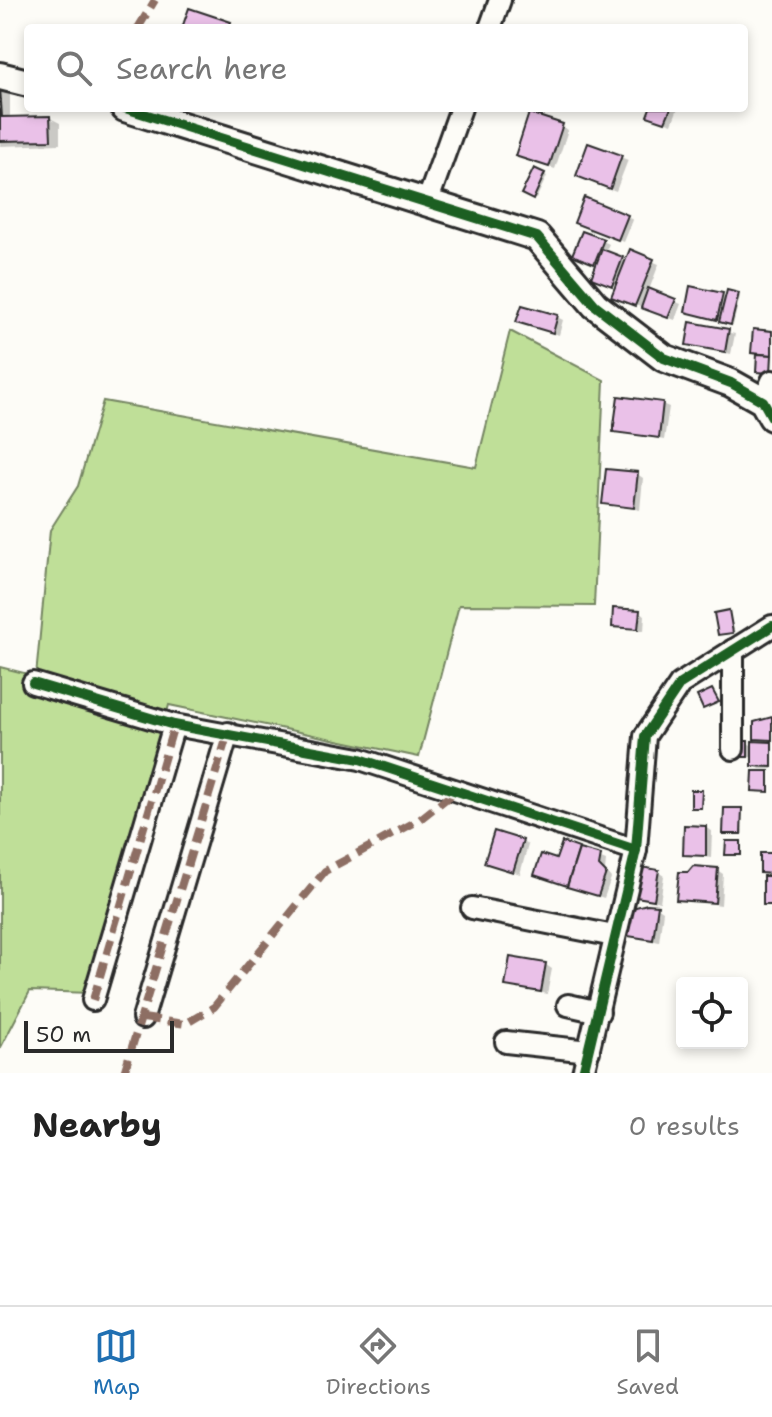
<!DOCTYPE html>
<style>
:root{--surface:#fff;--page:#f2f2f2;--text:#222;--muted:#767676;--line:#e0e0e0;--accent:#1f6fb2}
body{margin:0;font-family:"Shantell Sans",sans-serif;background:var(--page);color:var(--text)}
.controls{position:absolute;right:24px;bottom:24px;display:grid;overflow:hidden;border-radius:8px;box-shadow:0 4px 12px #0003}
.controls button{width:72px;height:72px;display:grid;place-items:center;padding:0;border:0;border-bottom:2px solid var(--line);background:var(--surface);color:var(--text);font:40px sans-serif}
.scale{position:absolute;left:24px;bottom:20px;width:150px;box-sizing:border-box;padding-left:8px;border:4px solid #2b2b2b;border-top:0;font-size:22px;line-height:28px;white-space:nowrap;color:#2b2b2b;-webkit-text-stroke:6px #fdfcf7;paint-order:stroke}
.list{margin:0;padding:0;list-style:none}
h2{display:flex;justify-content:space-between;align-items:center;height:104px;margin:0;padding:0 32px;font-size:34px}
h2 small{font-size:26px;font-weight:400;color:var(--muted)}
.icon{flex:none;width:44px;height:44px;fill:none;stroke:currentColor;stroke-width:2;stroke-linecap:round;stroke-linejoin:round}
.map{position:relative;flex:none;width:772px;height:1073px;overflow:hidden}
.search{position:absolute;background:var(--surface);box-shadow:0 4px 12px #0003;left:24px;right:24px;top:24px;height:88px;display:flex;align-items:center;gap:20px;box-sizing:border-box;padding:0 28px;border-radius:8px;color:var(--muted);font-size:30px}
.sheet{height:232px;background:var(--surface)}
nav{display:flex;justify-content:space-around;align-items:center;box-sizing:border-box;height:112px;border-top:2px solid var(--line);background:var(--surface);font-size:22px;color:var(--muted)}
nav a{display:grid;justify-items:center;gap:4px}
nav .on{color:var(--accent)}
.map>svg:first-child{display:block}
.green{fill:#bfdf98;stroke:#758562;stroke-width:2}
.shadow{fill:#0003}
.building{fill:#eac1e8;stroke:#2b2b2b;stroke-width:2}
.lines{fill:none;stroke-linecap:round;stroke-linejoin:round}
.minor-casing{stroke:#2b2b2b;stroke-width:26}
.tertiary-casing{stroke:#2b2b2b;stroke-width:32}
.minor{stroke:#fdfcf7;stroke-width:20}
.tertiary{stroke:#fdfcf7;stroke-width:26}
.quiet{stroke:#8d6e63;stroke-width:8;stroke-dasharray:16 8;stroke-linecap:butt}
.cycleway-casing{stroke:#fdfcf7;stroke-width:15}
.cycleway{stroke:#1b5e20;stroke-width:10}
</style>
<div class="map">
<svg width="772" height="1073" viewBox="0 0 772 1073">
<rect width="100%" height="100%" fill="#fdfcf7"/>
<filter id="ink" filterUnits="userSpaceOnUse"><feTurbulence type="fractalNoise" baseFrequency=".0125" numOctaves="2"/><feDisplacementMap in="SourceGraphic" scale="16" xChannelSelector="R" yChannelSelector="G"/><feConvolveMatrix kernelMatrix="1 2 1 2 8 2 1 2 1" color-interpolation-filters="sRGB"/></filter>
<g filter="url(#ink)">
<!-- green -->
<polygon class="green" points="510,331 604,380 594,606 459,605 419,757 169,705 91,993 30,991 0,1049 0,667 36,676 50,530 78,486 103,401 476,467"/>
<!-- shadow -->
<g class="shadow">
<polygon points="0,89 10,95 10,119 50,118 60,123 60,144 0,146"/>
<polygon points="652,108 678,108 672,124 655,118"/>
<polygon points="562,126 568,130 555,169 523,158"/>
<polygon points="589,145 628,160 616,191 584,179"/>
<polygon points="535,170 547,176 536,199 524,193"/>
<polygon points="627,217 633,220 624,242 582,225"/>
<polygon points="603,241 609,244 605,252 627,262 631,252 659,264 649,290 681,304 675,320 619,299 617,287 600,280 598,265 581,258"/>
<polygon points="723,295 740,296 733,325 687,311"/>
<polygon points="557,317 563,320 559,335 519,321"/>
<polygon points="692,324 735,334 731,354 688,344"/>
<polygon points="662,404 669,407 664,440 615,431"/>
<polygon points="637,474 643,478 640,510 604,503"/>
<polygon points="639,612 645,615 644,631 614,626"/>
<polygon points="729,612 735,633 722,635 720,634"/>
<polygon points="772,719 772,740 767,740 772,743 772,769 760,769 754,765 754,757 744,757 748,743 754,747 765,744 756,738"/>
<polygon points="741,810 743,834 728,834"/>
<polygon points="706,828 712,831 711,858 685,854"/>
<polygon points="522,842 528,845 520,874 486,862"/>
<polygon points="563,844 606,861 605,871 611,878 604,898 543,878 557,861"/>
<polygon points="717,870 723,874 721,905 678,899 689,874"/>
<polygon points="658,872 664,876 660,902 632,895"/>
<polygon points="657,907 663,911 659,942 630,935"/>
<polygon points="546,965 552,969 547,994 507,985"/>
</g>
<!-- building -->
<g class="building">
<polygon points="189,8 231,22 229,28 182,28"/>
<polygon points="0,87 2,117 50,116 51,140 0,141"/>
<polygon points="650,108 671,108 665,122 647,116"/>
<polygon points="529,113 563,124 549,167 515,156"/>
<polygon points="588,143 622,155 610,189 576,176"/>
<polygon points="534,168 545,173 533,200 521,194"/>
<polygon points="584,197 628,215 618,240 574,223"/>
<polygon points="582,231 604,239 594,264 572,255"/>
<polygon points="602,249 623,257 612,286 591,278"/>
<polygon points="630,249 654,259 635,306 611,297"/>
<polygon points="690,286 723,293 717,320 685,312"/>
<polygon points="648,288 676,299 668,318 641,308"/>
<polygon points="727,290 739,293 731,325 719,322"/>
<polygon points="522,305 558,315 553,333 516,322"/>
<polygon points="690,322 729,329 725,352 686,345"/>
<polygon points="753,329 772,331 772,355 751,353"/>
<polygon points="757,354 772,355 771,373 756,372"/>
<polygon points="618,396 663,402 659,438 613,432"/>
<polygon points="606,469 638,472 634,508 602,504"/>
<polygon points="613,608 640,610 638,629 612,627"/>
<polygon points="729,610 733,633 718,635 714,613"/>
<polygon points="712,689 719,702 703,709 697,696"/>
<polygon points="772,717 772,740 754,739 754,722"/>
<rect x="740" y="741" width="8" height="16"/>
<polygon points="752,741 772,742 772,767 752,766"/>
<polygon points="753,771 769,771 769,792 752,791"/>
<polygon points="691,790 702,790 701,808 691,808"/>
<polygon points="724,808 742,808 741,834 723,834"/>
<polygon points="684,825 706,826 706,856 683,855"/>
<polygon points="494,831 523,840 513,872 484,863"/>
<polygon points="726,841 741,841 741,855 725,855"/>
<polygon points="562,842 579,848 567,886 534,875 541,854 556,859"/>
<polygon points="579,849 601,855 599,866 606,873 598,896 567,887"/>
<polygon points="760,853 772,853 772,874 760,873"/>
<polygon points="635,866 659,870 654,900 630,896"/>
<polygon points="693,866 718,868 715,903 676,900 679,872 688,872"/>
<rect x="763" y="876" width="9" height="29"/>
<polygon points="647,904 658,905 653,940 628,936 632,908"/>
<polygon points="510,957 546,963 541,992 505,986"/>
</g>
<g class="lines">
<!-- minor casing -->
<g class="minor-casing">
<g id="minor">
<polyline points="490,28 500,0"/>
<polyline points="428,200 461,108"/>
<polyline points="763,401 772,381"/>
<polyline points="33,683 174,725 360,759 636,850"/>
<polyline points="733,749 733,650"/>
<polyline points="472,908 614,936"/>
<polyline points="93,1000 174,725"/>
<polyline points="568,1005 599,1012"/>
<polyline points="143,1018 228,733"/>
<polyline points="506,1042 589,1051"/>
<polyline points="583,1073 636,850 645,736 680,684 772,626"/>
</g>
</g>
<!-- tertiary casing -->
<g class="tertiary-casing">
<g id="tertiary">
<polyline points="0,76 28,83"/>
<polyline points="125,108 537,237 595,305 664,358 731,383 763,401 772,417"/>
</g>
</g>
<!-- minor -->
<use href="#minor" class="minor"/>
<!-- tertiary -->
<use href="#tertiary" class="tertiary"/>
<!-- quiet -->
<g class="quiet">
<polyline points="138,28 155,0"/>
<polyline points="93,1000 174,725"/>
<polyline points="143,1018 185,1024 214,1007 325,871 419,820 456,791"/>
<polyline points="124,1073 228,733"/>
</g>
<!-- cycleway casing -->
<g class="cycleway-casing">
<g id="cycleway">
<polyline points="125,108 537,237 595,305 664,358 731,383 763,401 772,417"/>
<polyline points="33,683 174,725 360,759 636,850"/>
<polyline points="583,1073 636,850 645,736 680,684 772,626"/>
</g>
</g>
<!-- cycleway -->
<use href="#cycleway" class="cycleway"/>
</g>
</g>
</svg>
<div class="controls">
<button><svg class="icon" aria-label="locate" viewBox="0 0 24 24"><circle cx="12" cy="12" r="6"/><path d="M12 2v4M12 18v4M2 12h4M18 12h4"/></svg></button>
</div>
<div class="scale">50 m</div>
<div class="search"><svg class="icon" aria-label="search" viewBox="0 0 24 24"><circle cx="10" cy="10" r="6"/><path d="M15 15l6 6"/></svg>Search here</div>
</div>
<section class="sheet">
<h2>Nearby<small>0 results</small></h2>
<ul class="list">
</ul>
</section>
<nav>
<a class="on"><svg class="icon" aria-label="map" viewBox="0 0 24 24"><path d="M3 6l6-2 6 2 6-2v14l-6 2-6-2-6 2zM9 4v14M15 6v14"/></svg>Map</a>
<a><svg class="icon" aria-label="directions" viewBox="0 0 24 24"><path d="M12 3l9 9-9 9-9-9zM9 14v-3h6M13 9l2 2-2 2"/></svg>Directions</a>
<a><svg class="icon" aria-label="saved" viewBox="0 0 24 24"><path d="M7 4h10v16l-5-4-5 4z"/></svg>Saved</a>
</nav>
